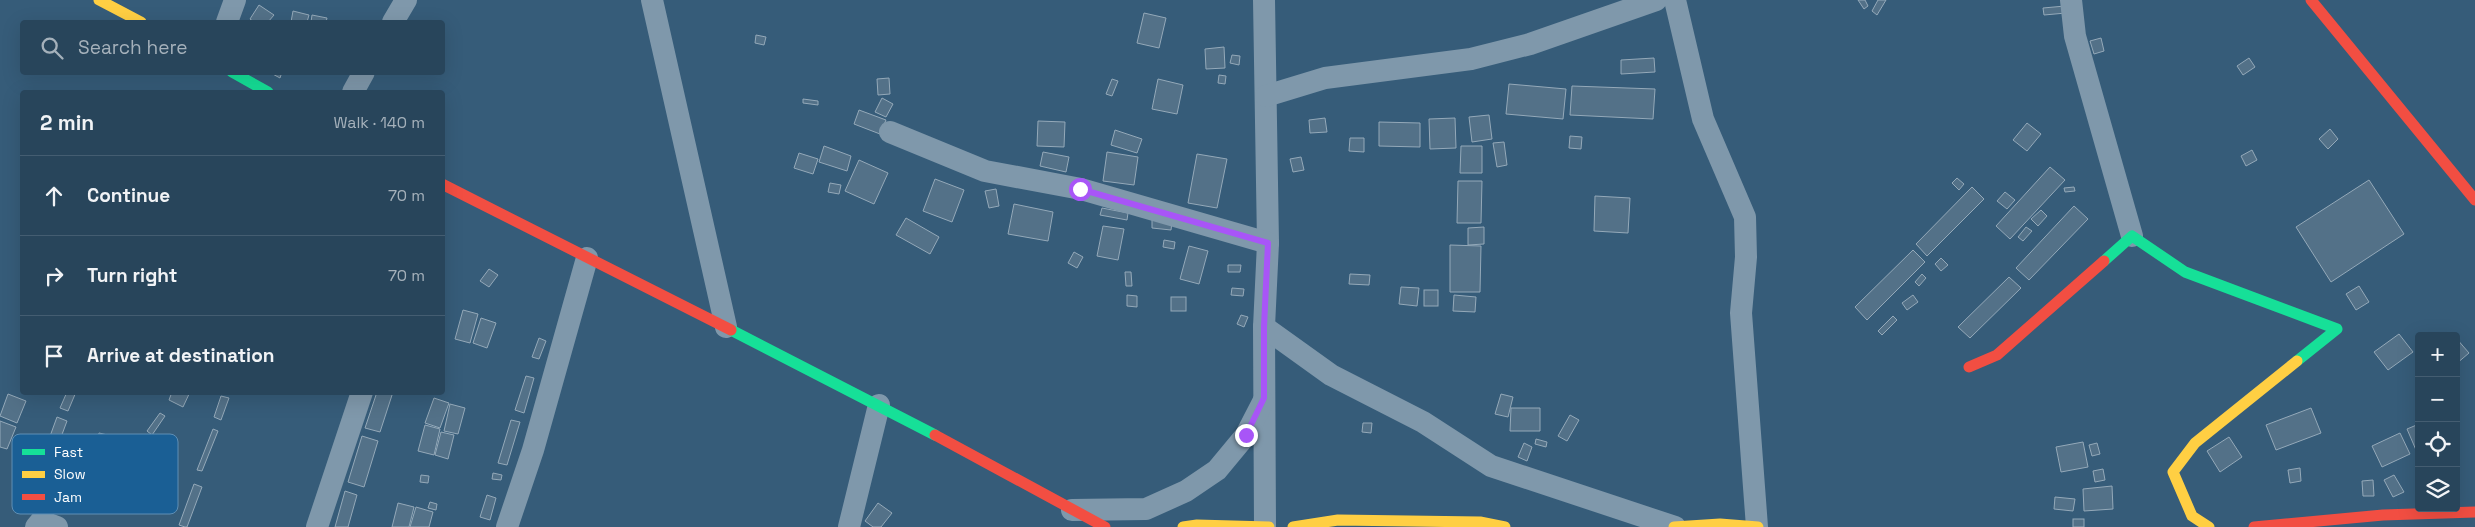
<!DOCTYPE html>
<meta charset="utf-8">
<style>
:root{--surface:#28455b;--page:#304c61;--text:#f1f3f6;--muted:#a5b1bb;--line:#445d71}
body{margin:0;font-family:"Space Grotesk",sans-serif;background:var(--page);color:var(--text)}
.controls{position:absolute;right:15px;bottom:15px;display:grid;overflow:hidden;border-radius:5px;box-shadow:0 5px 20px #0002}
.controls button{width:45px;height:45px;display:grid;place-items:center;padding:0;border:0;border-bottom:1px solid var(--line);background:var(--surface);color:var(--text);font:25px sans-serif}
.stop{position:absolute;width:15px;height:15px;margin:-11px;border:4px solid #a855f7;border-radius:50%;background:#fff}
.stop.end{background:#a855f7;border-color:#fff;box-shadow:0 1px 5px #0008}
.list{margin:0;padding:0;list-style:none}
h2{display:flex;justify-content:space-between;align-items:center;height:65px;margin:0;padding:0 20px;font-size:21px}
h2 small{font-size:16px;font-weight:400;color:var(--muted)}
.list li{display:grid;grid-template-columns:32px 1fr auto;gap:15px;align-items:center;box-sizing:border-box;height:80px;padding:0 20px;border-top:1px solid var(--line)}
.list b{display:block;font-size:19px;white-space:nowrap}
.list em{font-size:16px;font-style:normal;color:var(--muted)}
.icon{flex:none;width:28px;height:28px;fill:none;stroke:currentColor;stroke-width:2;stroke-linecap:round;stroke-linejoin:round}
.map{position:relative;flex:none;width:2475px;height:527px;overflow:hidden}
.search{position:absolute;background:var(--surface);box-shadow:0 5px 20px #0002;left:20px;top:20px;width:425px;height:55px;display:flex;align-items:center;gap:12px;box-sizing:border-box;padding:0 18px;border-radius:5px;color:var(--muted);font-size:19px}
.panel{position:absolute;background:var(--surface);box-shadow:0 5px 20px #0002;left:20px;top:90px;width:425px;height:305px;border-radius:5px}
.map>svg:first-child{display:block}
.building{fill:#537188;stroke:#94a9b9}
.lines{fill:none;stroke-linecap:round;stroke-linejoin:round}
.street{stroke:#7f98ab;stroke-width:22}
.fast{stroke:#16e098;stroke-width:11}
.slow{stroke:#ffcf43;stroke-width:11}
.jam{stroke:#f24e42;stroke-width:11}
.route{stroke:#a855f7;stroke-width:6}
.key{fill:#1a5f95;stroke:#5f8fb5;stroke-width:1}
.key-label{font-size:14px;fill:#fff}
</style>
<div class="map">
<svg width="2475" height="527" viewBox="0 0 2475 527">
<rect width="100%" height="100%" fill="#365c79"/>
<!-- building -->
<g class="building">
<polygon points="1858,0 1865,0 1868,6 1864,9"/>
<polygon points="1878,0 1886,0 1877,15 1872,11"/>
<polygon points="259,5 274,15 268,22 254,22 250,19"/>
<polygon points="2065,6 2066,13 2044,15 2043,8"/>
<polygon points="293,11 309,15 307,22 291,22"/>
<polygon points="1144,13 1166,18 1159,48 1137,43"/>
<polygon points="312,15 327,18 326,22 311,22"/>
<polygon points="756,35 766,37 764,45 755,43"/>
<polygon points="2101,38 2104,51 2094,54 2090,41"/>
<polygon points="1224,47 1225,68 1206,69 1205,49"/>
<polygon points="1232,55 1240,56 1239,65 1230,63"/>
<polygon points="1654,58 1655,72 1621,74 1621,60"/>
<polygon points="2249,58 2255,67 2243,75 2237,66"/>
<polygon points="269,72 282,72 280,78"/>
<polygon points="1219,75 1226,76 1225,84 1218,83"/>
<polygon points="889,78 890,94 878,95 877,79"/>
<polygon points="1112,79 1118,81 1112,96 1106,94"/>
<polygon points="1158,79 1183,85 1177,114 1152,109"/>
<polygon points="1509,84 1566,89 1563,119 1506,114"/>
<polygon points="1572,86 1655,89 1653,119 1570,115"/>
<polygon points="882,98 893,104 886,117 875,112"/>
<polygon points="803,99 818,101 818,105 803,103"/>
<polygon points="859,110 886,120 880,134 854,124"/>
<polygon points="1489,115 1492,139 1472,142 1469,117"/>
<polygon points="1325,118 1327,132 1310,133 1309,120"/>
<polygon points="1455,118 1456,148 1430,149 1429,119"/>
<polygon points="1038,121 1065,122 1064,147 1037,146"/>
<polygon points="1379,122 1420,123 1420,147 1379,146"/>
<polygon points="2027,123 2041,134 2027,151 2013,140"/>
<polygon points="2330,129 2338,139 2328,149 2319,139"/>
<polygon points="1115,130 1142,139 1137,153 1111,145"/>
<polygon points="1570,136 1582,137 1581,149 1569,148"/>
<polygon points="1350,138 1364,138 1364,152 1349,151"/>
<polygon points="1504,142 1507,165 1497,167 1493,143"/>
<polygon points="824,146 851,156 847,171 819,162"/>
<polygon points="1461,146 1482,146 1482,173 1460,173"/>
<polygon points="2252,150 2257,160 2246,166 2241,156"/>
<polygon points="1043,152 1069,157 1066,172 1040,166"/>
<polygon points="1107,152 1138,157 1134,185 1103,181"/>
<polygon points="799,153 818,159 813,174 794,168"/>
<polygon points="1197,154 1227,159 1217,208 1188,203"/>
<polygon points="1301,157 1304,170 1293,172 1290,159"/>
<polygon points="859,160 888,173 874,204 845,191"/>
<polygon points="2050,167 2065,180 2010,239 1996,226"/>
<polygon points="1957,178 1964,184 1959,190 1952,183"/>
<polygon points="935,179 964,190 952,222 923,211"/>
<polygon points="2369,180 2404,234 2331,282 2296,227"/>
<polygon points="1458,181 1482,181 1481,223 1457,223"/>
<polygon points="830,183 841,185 839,194 828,192"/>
<polygon points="1972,187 1984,199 1927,256 1916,244"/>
<polygon points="2074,187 2075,191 2065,192 2064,188"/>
<polygon points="996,189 999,206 989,208 985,191"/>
<polygon points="2005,192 2015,200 2007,209 1997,201"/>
<polygon points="1595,196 1630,198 1628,233 1594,231"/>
<polygon points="1014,204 1053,212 1048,241 1008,234"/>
<polygon points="2074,206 2088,219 2029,280 2016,268"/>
<polygon points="1102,208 1128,213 1127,220 1100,215"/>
<polygon points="2041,210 2047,216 2038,226 2031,219"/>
<polygon points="906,218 939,237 930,254 896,235"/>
<polygon points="1152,220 1172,222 1171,230 1152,228"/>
<polygon points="1103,226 1124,229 1118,260 1097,256"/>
<polygon points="1484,227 1484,244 1468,245 1468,228"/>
<polygon points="2026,227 2032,231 2023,241 2018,237"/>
<polygon points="1164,240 1175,242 1174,249 1163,247"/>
<polygon points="1450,245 1481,246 1480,292 1450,292"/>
<polygon points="1189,246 1208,251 1199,284 1180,279"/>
<polygon points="1913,250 1925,262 1867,320 1855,307"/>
<polygon points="1074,252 1083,257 1077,268 1068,263"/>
<polygon points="1941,258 1948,265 1941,271 1935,264"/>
<polygon points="1228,265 1241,265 1240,272 1228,272"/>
<polygon points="489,269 498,275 489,287 480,281"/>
<polygon points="1125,272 1131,272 1132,286 1126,286"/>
<polygon points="1350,274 1370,275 1369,285 1349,284"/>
<polygon points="1922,274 1926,278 1919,286 1915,282"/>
<polygon points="2009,277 2021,288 1970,338 1958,327"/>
<polygon points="2359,286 2369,302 2356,310 2346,294"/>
<polygon points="1401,287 1419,288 1417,306 1399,304"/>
<polygon points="1232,288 1244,289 1243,296 1231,295"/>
<rect x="1424" y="290" width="14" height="16"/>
<polygon points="1127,295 1137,296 1137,307 1127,306"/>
<polygon points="1454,295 1476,297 1475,312 1453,311"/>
<polygon points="1913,295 1918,302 1907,310 1902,303"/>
<rect x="1171" y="297" width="15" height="14"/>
<polygon points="463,310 478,314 470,343 455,339"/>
<polygon points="1241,315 1248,317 1244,327 1237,324"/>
<polygon points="1893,316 1897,320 1882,335 1878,331"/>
<polygon points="481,318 496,323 487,348 473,343"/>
<polygon points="2399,334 2413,352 2388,370 2374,352"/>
<polygon points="539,338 546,341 539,359 532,357"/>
<polygon points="2456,338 2469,353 2456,364"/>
<polygon points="526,376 534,378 524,413 515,410"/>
<polygon points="67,392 76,392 68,411 60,408"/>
<polygon points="172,392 190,392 183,407 169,400"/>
<polygon points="377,392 393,392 380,432 365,428"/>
<polygon points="8,394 26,401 17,423 0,416"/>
<polygon points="1501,394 1513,397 1508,417 1495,414"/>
<polygon points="221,396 229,398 221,420 214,417"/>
<polygon points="434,398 449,403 440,428 425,423"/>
<polygon points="450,404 465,408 458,434 444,431"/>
<polygon points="1511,408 1540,408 1540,431 1510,431"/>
<polygon points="2311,408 2321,433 2276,450 2266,425"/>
<polygon points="160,413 165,416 152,435 147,431"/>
<polygon points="1570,415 1579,420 1567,441 1558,436"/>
<polygon points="57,417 67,421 51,464 41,461"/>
<polygon points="511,420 520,422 507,465 498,463"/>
<polygon points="0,421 16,427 7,449 0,447"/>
<polygon points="1363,423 1372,423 1371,433 1362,432"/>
<polygon points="2419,424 2419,449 2416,450 2407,429"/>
<polygon points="425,425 440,429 434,455 418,451"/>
<polygon points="213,429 218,431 202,471 197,470"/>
<polygon points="441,432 454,435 448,459 435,455"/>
<polygon points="99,433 112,436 99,480 85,476"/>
<polygon points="2400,433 2410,454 2382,467 2372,446"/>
<polygon points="362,436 378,441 364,487 348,482"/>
<polygon points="2229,437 2242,457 2220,472 2207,451"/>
<polygon points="1536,439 1547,442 1546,447 1535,444"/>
<polygon points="2083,442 2088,467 2061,472 2056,447"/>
<polygon points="1524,443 1532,447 1527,461 1518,457"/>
<polygon points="2097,443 2100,454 2092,456 2089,445"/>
<polygon points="2300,468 2301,481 2290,483 2288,470"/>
<polygon points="2103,469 2105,480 2095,482 2093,471"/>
<polygon points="493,473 502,475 501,480 492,479"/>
<polygon points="421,475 429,476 428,483 420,482"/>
<polygon points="2394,475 2404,492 2393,497 2384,480"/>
<polygon points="2373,480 2374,496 2363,496 2362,481"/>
<polygon points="194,484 202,487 187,527 185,527 179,525"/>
<polygon points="2112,486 2113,509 2084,511 2083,489"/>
<polygon points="345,491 357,495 348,527 335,527"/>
<polygon points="487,495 496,498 490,520 480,517"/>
<polygon points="2055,497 2075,499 2073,511 2054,509"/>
<polygon points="430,502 437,504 436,510 428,508"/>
<polygon points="398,503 414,507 409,527 392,527"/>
<polygon points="878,503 892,513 881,527 873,527 865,521"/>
<polygon points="416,507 433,512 429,527 410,527"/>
<rect x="2073" y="519" width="11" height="8"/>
</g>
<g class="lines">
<!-- street -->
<g class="street">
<polyline points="652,0 726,327"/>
<polyline points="1264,0 1268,243 1264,327 1265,527"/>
<polyline points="1675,0 1703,119 1745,217 1746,257 1741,313 1757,527"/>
<polyline points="2071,0 2075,36 2132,236"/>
<polyline points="227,22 235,0"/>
<polyline points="393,22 406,0"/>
<polyline points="353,92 364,72"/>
<polyline points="1266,96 1325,78 1471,59 1530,44 1656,0"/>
<polyline points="890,132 985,171 1081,189 1268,243"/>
<polyline points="1264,327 1331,375 1423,422 1491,466 1675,527"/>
<polyline points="1072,510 1146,509 1186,491 1217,470 1246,435 1263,402"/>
<polyline points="36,527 41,521 57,527"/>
<polyline points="317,527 362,392"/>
<polyline points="507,527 533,450 587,258"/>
<polyline points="849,527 879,405"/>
</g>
<!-- fast -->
<g class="fast">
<polyline points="232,72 268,92"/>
<polyline points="2104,261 2132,236 2185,272 2337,329 2297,361"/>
<polyline points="731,330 935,435"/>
</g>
<!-- slow -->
<g class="slow">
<polyline points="99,0 141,22"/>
<polyline points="1183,527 1197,525 1269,527"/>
<polyline points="1293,527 1338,520 1480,522 1505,527"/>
<polyline points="1674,527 1720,524 1758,527"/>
<polyline points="2209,527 2192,516 2173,472 2195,443 2297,361"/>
</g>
<!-- jam -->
<g class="jam">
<polyline points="2311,0 2475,200"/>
<polyline points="442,184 731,330"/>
<polyline points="1969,367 1997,355 2104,261"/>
<polyline points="935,435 1105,527"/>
<polyline points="2254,527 2383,515 2475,512"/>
</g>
</g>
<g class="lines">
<!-- route -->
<polyline class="route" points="1080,189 1268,243 1264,327 1264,398 1246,435"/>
</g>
<!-- legend -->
<rect x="12" y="434" width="166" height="80" rx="8" class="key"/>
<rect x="22" y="449" width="23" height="6" fill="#16e098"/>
<rect x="22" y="471" width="23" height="7" fill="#ffcf43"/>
<rect x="22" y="494" width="23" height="6" fill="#f24e42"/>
<g class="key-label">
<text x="54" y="457">Fast</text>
<text x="54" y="479">Slow</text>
<text x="54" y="502">Jam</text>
</g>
</svg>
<div class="controls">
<button>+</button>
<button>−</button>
<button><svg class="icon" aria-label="locate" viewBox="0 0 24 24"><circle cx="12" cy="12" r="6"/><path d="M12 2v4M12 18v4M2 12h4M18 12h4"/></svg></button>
<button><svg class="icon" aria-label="layers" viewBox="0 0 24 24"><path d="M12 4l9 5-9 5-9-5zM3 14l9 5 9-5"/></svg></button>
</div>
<div class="stop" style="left:1080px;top:189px"></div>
<div class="stop end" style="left:1246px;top:435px"></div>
<div class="search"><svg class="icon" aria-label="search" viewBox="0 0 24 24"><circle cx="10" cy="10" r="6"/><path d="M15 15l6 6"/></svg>Search here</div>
<section class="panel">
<h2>2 min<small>Walk · 140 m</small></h2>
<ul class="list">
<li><svg class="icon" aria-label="ahead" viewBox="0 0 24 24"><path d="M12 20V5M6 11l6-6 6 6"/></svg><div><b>Continue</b></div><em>70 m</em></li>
<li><svg class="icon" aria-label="right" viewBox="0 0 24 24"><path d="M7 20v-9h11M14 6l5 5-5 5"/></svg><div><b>Turn right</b></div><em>70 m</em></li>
<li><svg class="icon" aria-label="arrive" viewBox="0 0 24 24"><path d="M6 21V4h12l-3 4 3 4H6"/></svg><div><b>Arrive at destination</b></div></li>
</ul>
</section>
</div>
